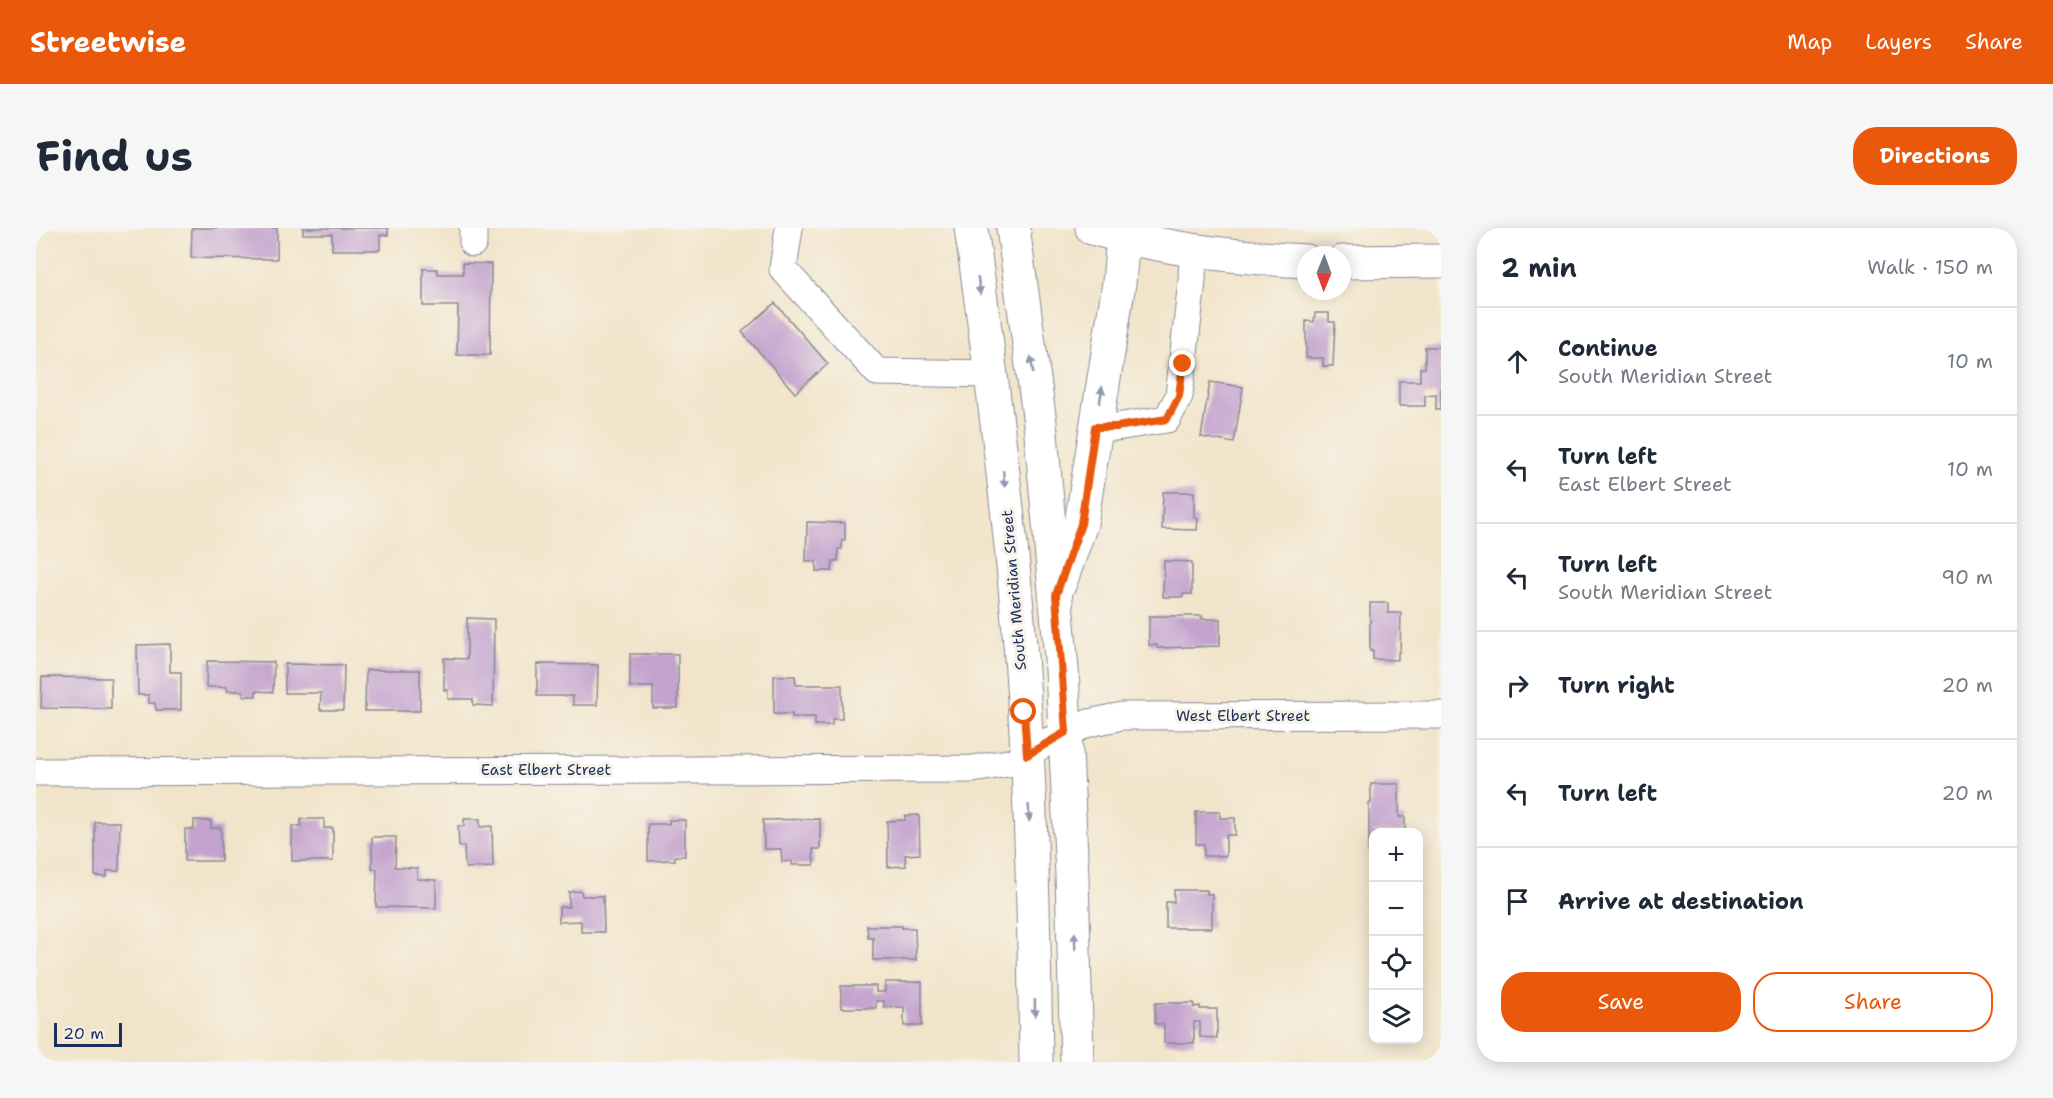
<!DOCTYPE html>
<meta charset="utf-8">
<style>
:root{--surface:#fff;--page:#f6f6f7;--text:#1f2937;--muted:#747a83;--line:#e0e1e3;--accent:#ea580c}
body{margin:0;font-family:"Shantell Sans",sans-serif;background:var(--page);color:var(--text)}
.controls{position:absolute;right:18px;bottom:18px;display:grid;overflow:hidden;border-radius:12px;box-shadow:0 3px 15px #0003}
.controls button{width:54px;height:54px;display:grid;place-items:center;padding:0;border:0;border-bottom:2px solid var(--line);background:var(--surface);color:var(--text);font:30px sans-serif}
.compass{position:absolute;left:1261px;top:18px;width:54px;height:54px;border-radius:50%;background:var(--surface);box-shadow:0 3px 15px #0003;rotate:181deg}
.scale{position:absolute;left:18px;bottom:15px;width:68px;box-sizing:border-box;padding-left:6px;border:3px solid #1b2f5e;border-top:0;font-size:16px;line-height:21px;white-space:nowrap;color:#1b2f5e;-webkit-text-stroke:4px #f7f3e8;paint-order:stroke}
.stop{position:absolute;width:18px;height:18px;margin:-14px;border:4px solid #ea580c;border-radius:50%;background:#fff}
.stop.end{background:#ea580c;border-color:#fff;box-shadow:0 2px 6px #0008}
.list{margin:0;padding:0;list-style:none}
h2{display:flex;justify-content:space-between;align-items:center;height:78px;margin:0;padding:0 24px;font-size:26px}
h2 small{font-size:20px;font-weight:400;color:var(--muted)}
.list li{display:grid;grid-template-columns:39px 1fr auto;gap:18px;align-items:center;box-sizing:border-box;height:108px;padding:0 24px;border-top:2px solid var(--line)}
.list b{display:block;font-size:22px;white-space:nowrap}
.list p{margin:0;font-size:20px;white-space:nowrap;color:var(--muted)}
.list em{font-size:20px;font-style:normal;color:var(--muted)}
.actions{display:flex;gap:12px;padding:18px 24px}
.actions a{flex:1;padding:14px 0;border:2px solid var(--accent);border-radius:24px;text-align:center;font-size:21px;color:var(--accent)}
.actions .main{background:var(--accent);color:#fff}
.icon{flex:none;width:33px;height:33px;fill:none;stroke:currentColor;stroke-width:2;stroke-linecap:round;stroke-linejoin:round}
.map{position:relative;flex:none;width:1405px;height:834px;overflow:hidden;border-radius:24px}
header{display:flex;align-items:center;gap:36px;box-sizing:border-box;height:84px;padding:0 30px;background:var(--accent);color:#fff}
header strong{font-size:28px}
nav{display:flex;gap:33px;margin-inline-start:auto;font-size:21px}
.intro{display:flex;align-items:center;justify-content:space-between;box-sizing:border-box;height:144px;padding:0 36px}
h1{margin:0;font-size:42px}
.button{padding:15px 27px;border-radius:24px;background:var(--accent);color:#fff;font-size:21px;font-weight:700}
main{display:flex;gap:36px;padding:0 36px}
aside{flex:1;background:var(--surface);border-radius:24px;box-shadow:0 3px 15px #0003}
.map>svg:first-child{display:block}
.building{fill:#c3a2ce}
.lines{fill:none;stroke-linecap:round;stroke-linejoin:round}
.minor-casing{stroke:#868a94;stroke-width:29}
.major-casing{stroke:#868a94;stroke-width:35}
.minor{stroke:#fff;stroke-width:27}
.major{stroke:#fff;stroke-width:33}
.oneway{fill:#8d97ae}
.route{stroke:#ea580c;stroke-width:8}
.labels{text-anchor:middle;stroke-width:6;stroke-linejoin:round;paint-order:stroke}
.street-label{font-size:15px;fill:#1b2f5e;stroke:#f7f3e8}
</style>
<header>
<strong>Streetwise</strong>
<nav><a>Map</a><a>Layers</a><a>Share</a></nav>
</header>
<div class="intro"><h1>Find us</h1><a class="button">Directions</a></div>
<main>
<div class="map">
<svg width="1405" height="834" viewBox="0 0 1405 834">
<rect width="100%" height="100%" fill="#f7f3e8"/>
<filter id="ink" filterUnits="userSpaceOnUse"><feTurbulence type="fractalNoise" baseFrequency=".0167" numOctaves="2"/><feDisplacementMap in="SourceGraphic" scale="12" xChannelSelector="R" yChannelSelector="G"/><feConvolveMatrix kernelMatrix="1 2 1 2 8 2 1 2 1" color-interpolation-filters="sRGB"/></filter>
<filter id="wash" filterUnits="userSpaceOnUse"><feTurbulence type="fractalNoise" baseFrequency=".008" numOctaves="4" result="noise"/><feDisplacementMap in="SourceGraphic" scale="24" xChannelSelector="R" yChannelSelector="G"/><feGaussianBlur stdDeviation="1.35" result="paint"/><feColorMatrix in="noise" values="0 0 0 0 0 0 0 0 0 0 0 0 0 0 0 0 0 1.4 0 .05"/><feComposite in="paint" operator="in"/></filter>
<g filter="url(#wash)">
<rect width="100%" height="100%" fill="#f2e4ca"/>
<g id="blocks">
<!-- building -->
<g class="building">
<polygon points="156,0 241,0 241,31 155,30"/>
<polygon points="267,0 352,0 352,7 344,7 344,22 296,22 296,6 267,6"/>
<polygon points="427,35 455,36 454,127 421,127 422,78 387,78 387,41 401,41 402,46 427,46"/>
<polygon points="739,75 792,136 759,165 706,104"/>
<polygon points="1279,85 1293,85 1293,94 1299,94 1297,138 1287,138 1287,130 1270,130 1270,93 1278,94"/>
<polygon points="1389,119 1405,119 1405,181 1400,181 1400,166 1389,167 1389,178 1363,178 1363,153 1384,153 1384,140 1389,140"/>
<polygon points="1174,154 1207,159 1198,215 1165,209"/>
<polygon points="1127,264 1158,264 1158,289 1162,290 1161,302 1126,301"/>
<polygon points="771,294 809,295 809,312 806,312 806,321 802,321 802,333 797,333 796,343 780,343 780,333 770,333"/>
<polygon points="1128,333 1156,334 1156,366 1147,366 1147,369 1127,369"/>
<polygon points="1334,375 1352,375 1352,385 1365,385 1364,424 1362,424 1362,432 1337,431 1337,423 1334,423"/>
<polygon points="1113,388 1166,388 1166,391 1184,391 1184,418 1121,420 1121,417 1113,417"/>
<polygon points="431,390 458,391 457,478 437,477 437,471 412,471 412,462 408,462 408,430 431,431"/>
<polygon points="134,416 134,444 145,444 145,482 120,482 119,475 113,475 113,467 102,467 101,417"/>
<polygon points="594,426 642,426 642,480 617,480 617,459 594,459"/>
<polygon points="171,433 238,434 237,464 220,463 220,468 207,468 207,463 191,463 191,459 170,459"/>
<polygon points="249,436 308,437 307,482 284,482 285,465 249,465"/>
<polygon points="501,436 562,437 561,477 537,477 537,468 501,468"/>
<polygon points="330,442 384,442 384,483 329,483"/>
<polygon points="738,448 759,448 760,457 806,457 806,491 796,491 796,497 779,497 779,489 756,489 756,486 738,486"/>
<polygon points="6,449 75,450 75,481 5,480"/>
<polygon points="1335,556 1363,556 1363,589 1369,589 1369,604 1338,604 1338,624 1333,624 1333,575 1335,575"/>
<polygon points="1160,584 1184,584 1184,590 1199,590 1199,607 1190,607 1190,628 1168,628 1168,616 1160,616"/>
<polygon points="883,587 884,626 869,627 870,638 852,639 851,593 869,592 869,588"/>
<polygon points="265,591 288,591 288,600 297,600 297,633 256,633 256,598 265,598"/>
<polygon points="428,591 444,591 444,599 456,598 457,639 430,640 429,638 428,618 423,618 422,598 428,598"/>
<polygon points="784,591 784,621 777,621 778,637 756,637 756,633 746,634 745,621 728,621 727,592"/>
<polygon points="158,592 175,593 175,600 185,600 185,633 149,633 149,601 158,601"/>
<polygon points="633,592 649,592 649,628 639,628 639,632 612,633 612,596 633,596"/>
<polygon points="59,594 84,594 83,643 71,643 71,649 59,648"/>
<polygon points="336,609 360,609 359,639 381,640 381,651 400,652 400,680 340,679 341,641 336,641"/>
<polygon points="1138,662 1171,662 1171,666 1176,666 1176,700 1130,700 1130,674 1138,674"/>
<polygon points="545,663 546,668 567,668 568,704 545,704 545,693 523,694 523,679 533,679 533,664"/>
<polygon points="831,698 866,698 866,700 879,700 880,732 837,732 837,710 832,710"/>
<polygon points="849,754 886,754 886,798 868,798 868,779 848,779 848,773 840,773 840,780 805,780 805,758 840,758 840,764 849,764"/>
<polygon points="1119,775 1158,775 1158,779 1164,778 1164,781 1181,781 1181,810 1164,809 1164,794 1158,794 1158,815 1128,815 1128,796 1119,796"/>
</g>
</g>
</g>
<g filter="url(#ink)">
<use href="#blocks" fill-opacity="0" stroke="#868a94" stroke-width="1.5"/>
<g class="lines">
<!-- minor casing -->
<g class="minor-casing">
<g id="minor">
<polyline points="753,0 747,41 841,144 956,146"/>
<polyline points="437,15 437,0"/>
<polyline points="1059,199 1080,199 1131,191 1143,168 1156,53 1157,23"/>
<polyline points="0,544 937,541 977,534 1013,513 1053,495 1086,488 1405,487"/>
</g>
</g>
<!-- major casing -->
<g class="major-casing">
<g id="major">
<path d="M935,0C954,134 972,269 983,404C995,547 998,691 1000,834"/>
<polyline points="977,0 1004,195 1026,441 1036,648 1041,834"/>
<path d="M1056,0C1126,21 1197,29 1270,33"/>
<polyline points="1306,34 1405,33"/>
<polyline points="1024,355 1045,296 1083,55 1087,9"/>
</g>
</g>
<!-- minor -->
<use href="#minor" class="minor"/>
<!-- major -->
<use href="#major" class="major"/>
</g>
<!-- one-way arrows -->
<defs><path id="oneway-solid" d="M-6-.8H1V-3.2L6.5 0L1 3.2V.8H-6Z" transform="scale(1.5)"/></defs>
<g class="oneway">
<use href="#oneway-solid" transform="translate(943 58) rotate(82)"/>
<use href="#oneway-solid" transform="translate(996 137) rotate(-98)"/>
<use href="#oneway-solid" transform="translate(1065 167) rotate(-81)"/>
<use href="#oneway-solid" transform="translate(968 251) rotate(84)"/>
<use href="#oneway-solid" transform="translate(993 585) rotate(88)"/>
<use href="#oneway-solid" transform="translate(1039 713) rotate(-92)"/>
<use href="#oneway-solid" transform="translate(999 780) rotate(89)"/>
</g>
</g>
<g class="lines" filter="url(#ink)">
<!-- route -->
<polyline class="route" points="988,484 991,527 1030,504 1020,367 1045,296 1059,199 1080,199 1131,191 1143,168 1147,136"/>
</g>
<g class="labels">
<!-- street labels -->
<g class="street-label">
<text transform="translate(978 362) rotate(-95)" y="5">South Meridian Street</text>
<text x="1207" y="493">West Elbert Street</text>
<text x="510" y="547">East Elbert Street</text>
</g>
</g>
</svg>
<div class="controls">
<button>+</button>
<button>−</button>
<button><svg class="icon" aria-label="locate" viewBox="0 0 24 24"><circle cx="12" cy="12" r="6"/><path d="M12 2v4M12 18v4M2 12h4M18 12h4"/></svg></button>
<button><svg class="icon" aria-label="layers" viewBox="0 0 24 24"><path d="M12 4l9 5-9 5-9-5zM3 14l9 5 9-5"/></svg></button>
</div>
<svg class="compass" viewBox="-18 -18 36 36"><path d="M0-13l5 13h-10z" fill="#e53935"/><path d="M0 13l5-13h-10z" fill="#747a83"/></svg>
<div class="scale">20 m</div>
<div class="stop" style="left:988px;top:484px"></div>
<div class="stop end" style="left:1147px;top:136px"></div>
</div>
<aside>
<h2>2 min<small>Walk · 150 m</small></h2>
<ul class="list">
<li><svg class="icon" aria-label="ahead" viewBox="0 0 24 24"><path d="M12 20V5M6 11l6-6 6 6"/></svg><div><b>Continue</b><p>South Meridian Street</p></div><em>10 m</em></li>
<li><svg class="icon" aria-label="left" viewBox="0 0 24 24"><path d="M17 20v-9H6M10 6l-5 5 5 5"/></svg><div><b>Turn left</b><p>East Elbert Street</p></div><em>10 m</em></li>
<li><svg class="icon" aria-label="left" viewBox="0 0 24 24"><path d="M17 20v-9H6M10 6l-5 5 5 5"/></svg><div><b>Turn left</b><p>South Meridian Street</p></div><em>90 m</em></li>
<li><svg class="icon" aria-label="right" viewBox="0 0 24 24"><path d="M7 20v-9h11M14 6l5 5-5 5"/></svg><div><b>Turn right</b></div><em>20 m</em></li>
<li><svg class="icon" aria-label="left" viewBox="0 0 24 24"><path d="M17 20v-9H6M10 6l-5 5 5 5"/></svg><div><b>Turn left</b></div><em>20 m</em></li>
<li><svg class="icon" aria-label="arrive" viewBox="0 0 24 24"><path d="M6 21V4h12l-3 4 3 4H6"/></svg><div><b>Arrive at destination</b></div></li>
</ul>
<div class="actions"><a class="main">Save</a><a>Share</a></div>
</aside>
</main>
